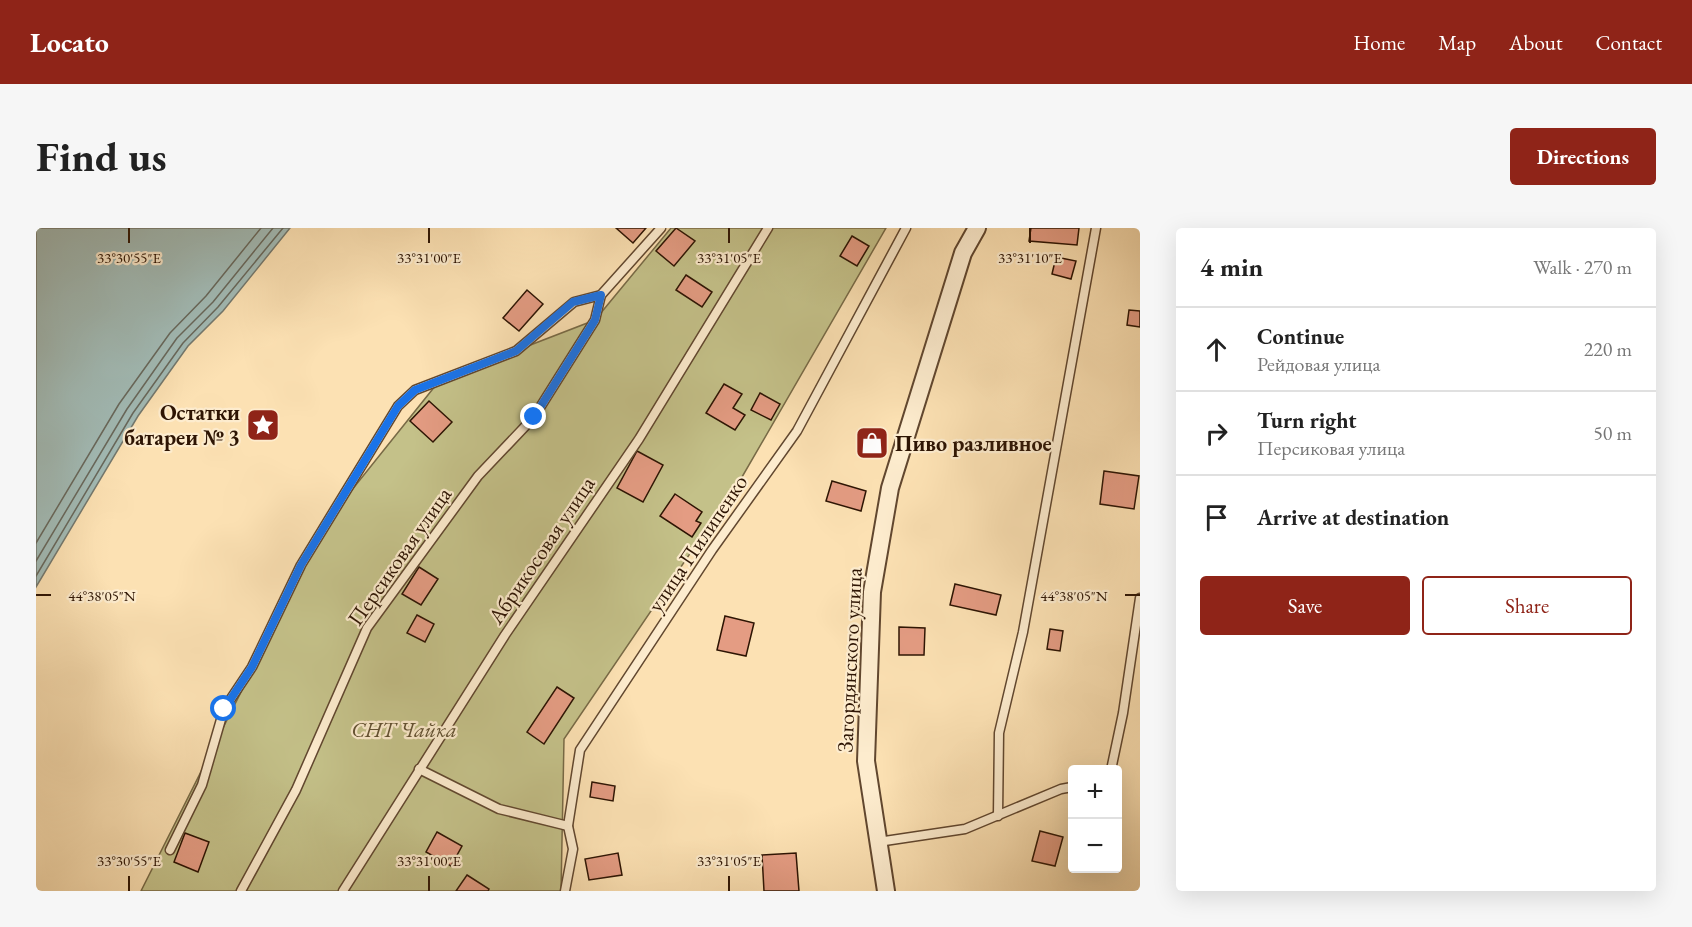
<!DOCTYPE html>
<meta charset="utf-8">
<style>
:root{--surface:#fff;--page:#f6f6f6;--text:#222;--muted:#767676;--line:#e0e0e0;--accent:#8f2418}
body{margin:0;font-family:"EB Garamond",serif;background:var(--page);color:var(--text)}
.controls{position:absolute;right:18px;bottom:18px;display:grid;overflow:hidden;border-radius:6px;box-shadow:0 6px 24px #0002}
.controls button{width:54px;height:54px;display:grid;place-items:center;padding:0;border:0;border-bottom:2px solid var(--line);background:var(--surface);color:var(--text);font:30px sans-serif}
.stop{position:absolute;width:18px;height:18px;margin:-14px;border:4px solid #1a73e8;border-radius:50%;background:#fff}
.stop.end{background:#1a73e8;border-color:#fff;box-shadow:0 2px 6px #0008}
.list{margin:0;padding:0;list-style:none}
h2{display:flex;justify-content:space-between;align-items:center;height:78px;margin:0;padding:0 24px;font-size:26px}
h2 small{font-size:20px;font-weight:400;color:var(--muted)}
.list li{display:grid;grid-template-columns:39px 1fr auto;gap:18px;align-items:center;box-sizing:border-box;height:84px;padding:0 24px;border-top:2px solid var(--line)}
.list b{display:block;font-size:22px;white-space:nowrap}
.list p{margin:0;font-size:20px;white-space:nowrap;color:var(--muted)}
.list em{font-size:20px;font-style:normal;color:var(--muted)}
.actions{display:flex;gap:12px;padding:18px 24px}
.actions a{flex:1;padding:14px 0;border:2px solid var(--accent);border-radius:6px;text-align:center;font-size:21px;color:var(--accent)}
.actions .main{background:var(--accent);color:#fff}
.icon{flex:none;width:33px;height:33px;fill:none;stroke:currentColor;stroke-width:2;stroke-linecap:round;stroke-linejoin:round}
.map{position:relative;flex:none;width:1104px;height:663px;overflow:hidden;border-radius:6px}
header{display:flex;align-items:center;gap:36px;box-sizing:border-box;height:84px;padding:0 30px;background:var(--accent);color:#fff}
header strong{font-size:28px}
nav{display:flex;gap:33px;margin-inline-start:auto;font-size:21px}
.intro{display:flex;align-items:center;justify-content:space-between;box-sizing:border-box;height:144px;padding:0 36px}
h1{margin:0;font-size:42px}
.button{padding:15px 27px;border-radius:6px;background:var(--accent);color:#fff;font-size:21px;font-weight:700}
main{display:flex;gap:36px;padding:0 36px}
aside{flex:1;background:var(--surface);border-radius:6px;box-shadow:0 6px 24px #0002}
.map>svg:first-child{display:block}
.green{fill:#c4c189;stroke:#786a46;stroke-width:1.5}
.water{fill:#a2bbb6;stroke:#73786e;stroke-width:1.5}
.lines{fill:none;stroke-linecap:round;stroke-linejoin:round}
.shore{stroke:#68685c;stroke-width:1.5}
.building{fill:#e49c83;stroke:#2d1403;stroke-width:1.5}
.lane-casing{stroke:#61472f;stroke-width:11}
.street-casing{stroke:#61472f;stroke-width:20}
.lane{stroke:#fdecce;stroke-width:8}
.street{stroke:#fdecce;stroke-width:16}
.route{stroke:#1a73e8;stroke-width:8}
.ticks{fill:none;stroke:#2d1403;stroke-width:2}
.labels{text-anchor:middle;stroke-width:4.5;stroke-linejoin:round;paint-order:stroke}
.poi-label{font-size:22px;font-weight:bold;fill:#2d1403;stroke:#fdecce;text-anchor:end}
.street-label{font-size:22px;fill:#2d1403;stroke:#fdecce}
.park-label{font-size:22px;font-style:italic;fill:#625132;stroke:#fdecce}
.ticks-label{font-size:15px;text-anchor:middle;fill:#2d1403;stroke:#fdecce;stroke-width:4.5;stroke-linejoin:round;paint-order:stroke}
</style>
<header>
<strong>Locato</strong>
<nav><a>Home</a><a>Map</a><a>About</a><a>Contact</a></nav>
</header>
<div class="intro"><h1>Find us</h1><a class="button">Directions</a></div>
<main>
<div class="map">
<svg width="1104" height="663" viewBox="0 0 1104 663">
<rect width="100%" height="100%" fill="#fce1b3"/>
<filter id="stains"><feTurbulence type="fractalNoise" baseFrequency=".00333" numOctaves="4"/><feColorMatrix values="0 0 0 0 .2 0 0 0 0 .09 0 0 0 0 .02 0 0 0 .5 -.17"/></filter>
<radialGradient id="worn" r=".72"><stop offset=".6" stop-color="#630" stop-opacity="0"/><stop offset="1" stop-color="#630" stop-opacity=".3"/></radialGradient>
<!-- green -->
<polygon class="green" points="635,0 850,0 706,249 528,511 525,663 105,663 291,293 404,152 559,92"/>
<!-- water -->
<polygon class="water" points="0,0 254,0 187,83 152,118 102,188 0,359"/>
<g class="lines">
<!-- shore -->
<g class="shore">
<polyline points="0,315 83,176 134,105 170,68 225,0"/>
<polyline points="0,333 91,181 141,110 177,74 237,0"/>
<polyline points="0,348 97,185 147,115 182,79 247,0"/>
</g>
</g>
<!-- building -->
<g class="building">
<polygon points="580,0 610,0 597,15"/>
<polygon points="640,0 659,13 638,38 620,23"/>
<polygon points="995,0 1043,0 1041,17 993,13"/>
<polygon points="816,8 833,18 821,38 804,28"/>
<polygon points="1020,29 1040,33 1035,51 1016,46"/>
<polygon points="650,47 676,64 666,79 640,62"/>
<polygon points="491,62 507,76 483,103 467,90"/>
<polygon points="1093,82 1104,83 1104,99 1091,97"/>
<polygon points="688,156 706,166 697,180 709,187 699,202 670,185"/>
<polygon points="724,165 744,176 735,192 715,182"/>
<polygon points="393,173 416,194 397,214 374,193"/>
<polygon points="835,207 842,208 839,225 832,223"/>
<polygon points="601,223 627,237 607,274 581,260"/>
<polygon points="1068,243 1103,248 1098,281 1064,276"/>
<polygon points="796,253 830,263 825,283 790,273"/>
<polygon points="639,266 666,284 660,293 665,295 656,309 624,288"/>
<polygon points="383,339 402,351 385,377 366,366"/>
<polygon points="919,356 965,367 960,387 914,377"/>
<polygon points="381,387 398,396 389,414 371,405"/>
<polygon points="689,388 718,395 710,428 681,422"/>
<polygon points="863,399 889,400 888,427 863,427"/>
<polygon points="1014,401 1027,403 1024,423 1011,421"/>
<polygon points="521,459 538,470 508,516 491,504"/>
<polygon points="556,554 579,558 577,573 554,569"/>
<polygon points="1004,603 1027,609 1019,638 996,633"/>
<polygon points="401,604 426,618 415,638 390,624"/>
<polygon points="149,605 173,614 162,644 138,634"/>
<polygon points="582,625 586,647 553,652 549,631"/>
<polygon points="760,625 763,663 728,663 726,627"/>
<polygon points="431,647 453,661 452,663 420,663"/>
</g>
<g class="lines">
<!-- lane casing -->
<g class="lane-casing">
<g id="lane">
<polyline points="383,541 463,581 532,598"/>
<polyline points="1075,542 1087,485 1104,370"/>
<polyline points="962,588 963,505 987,404 1060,0"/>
<polyline points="842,614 929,601 1025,561 1036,559"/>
<polyline points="134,622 166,557 188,481 216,439 265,337 362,178 379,162 480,123 538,74 565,67 625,0"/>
<polyline points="205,663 260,562 331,400 442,248 498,189 559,92 565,67"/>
<polyline points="307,663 469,407 603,211 732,0"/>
<polyline points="529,663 537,621 532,598 544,522 676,322 761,203 870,0"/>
</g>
</g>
<!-- street casing -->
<g class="street-casing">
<polyline id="street" points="850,663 830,533 836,364 854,260 927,25 941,0"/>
</g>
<!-- lane -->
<use href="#lane" class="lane"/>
<!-- street -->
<use href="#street" class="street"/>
</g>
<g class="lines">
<!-- route -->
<polyline class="route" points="188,481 216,439 265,337 362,178 379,162 480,123 537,74 565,67 559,92 498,189"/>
</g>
<!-- ticks -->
<path class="ticks" d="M93,0V15M393,0V15M693,0V15M994,0V15M0,367H15M1089,367H1104M93,648V663M393,648V663M693,648V663"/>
<!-- icons -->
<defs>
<g id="sight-square" transform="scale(1.725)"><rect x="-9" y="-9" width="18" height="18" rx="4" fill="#8f2418" stroke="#fdecce"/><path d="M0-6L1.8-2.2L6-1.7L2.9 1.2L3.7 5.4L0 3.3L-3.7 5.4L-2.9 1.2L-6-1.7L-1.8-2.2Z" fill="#fff"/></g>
<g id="shop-square" transform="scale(1.725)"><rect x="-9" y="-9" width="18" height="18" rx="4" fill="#8f2418" stroke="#fdecce"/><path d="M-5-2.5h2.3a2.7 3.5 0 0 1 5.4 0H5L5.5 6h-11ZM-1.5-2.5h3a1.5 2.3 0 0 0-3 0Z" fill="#fff"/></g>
</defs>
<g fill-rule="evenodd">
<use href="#sight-square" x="227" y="197"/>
<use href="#shop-square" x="836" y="215"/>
</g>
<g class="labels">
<!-- poi labels -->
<g class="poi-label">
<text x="204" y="192">Остатки<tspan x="204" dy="25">батареи № 3</tspan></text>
<text x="859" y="223" text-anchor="start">Пиво разливное</text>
</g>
<!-- street labels -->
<g class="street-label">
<text transform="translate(661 315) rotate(-56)" y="8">улица Пилипенко</text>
<text transform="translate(505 322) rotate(-56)" y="8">Абрикосовая улица</text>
<text transform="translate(363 328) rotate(-55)" y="8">Персиковая улица</text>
<text transform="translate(813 432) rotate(-87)" y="8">Загордянского улица</text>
</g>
<!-- park labels -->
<g class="park-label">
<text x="368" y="509">СНТ Чайка</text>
</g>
</g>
<g class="ticks-label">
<text x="93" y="35">33°30'55"E</text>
<text x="393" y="35">33°31'00"E</text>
<text x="693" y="35">33°31'05"E</text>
<text x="994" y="35">33°31'10"E</text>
<text x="66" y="373">44°38'05"N</text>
<text x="1038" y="373">44°38'05"N</text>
<text x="93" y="638">33°30'55"E</text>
<text x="393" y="638">33°31'00"E</text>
<text x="693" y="638">33°31'05"E</text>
</g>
<rect width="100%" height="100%" filter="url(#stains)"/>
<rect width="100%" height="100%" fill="url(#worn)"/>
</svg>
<div class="controls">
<button>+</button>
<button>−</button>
</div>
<div class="stop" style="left:188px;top:481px"></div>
<div class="stop end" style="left:498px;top:189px"></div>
</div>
<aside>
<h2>4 min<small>Walk · 270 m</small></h2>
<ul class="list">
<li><svg class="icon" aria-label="ahead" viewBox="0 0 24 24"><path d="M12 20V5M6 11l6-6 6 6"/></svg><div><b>Continue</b><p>Рейдовая улица</p></div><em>220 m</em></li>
<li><svg class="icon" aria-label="right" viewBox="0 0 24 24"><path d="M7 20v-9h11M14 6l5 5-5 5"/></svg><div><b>Turn right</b><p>Персиковая улица</p></div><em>50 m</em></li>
<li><svg class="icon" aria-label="arrive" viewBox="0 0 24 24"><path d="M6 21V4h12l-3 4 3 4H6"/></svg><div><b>Arrive at destination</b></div></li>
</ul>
<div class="actions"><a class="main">Save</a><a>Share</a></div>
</aside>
</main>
